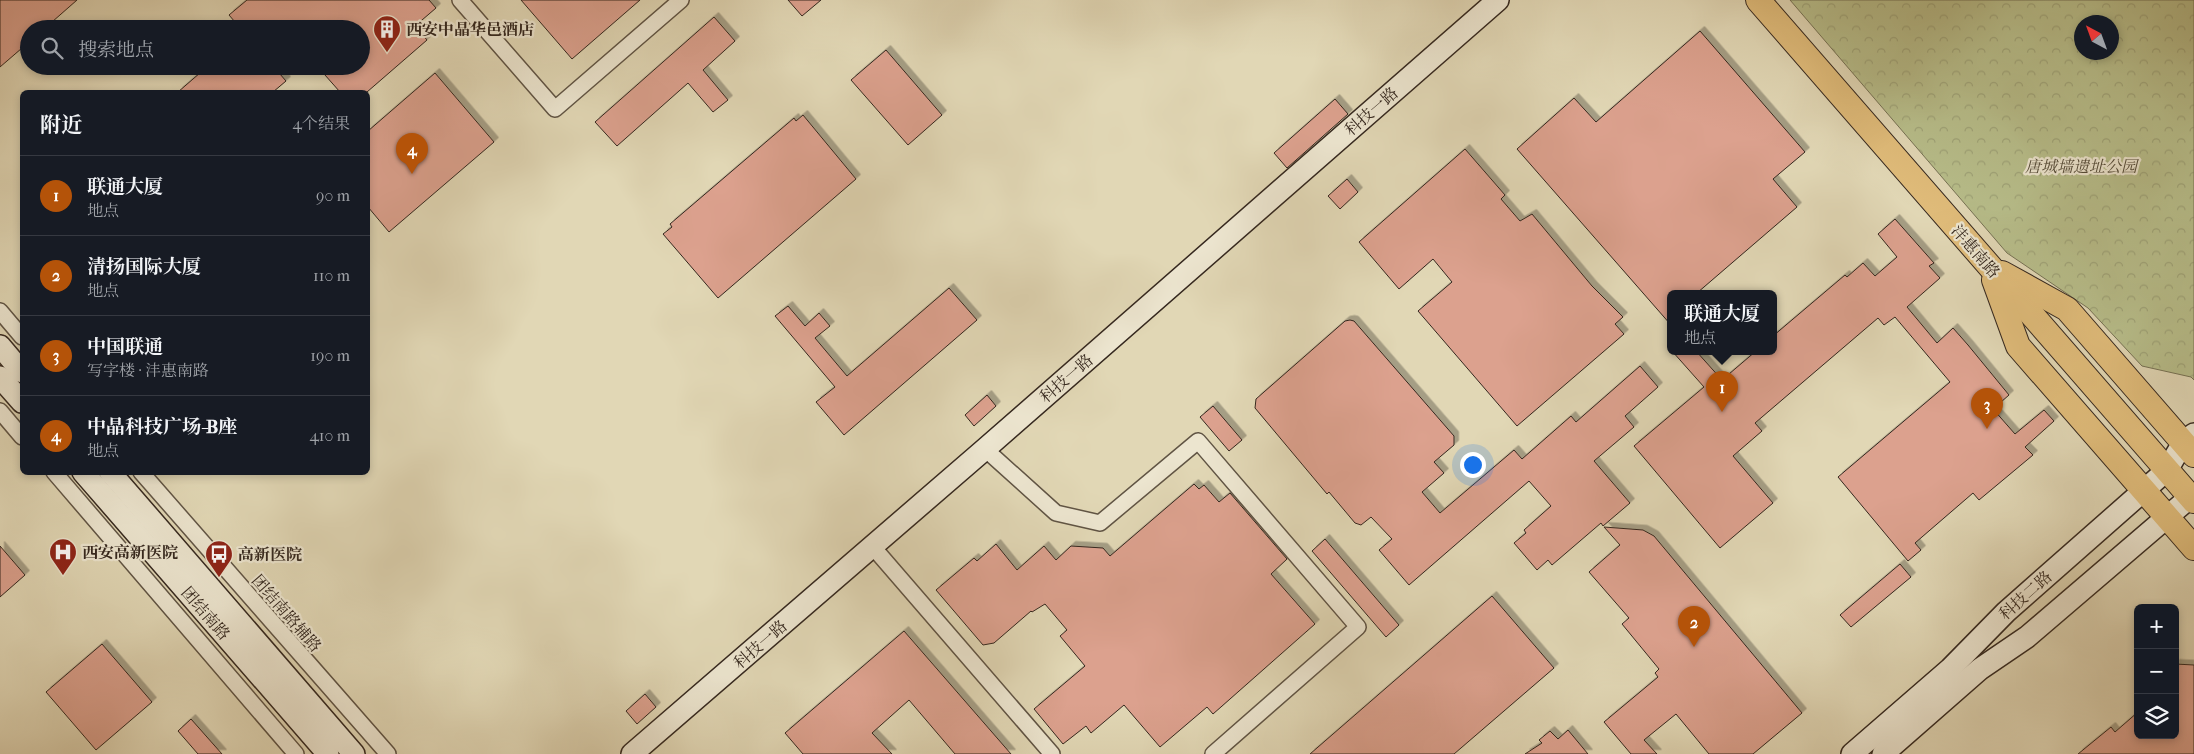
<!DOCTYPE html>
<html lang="zh">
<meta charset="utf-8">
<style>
:root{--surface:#171b24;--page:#242831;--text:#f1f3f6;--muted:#9ea1a6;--line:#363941;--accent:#b45309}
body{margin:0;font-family:"IM FELL French Canon","Noto Serif SC",serif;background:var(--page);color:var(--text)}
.controls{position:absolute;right:15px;bottom:15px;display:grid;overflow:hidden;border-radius:8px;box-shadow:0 2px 8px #0003}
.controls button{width:45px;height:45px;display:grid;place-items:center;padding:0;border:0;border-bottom:1px solid var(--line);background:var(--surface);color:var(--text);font:25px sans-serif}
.compass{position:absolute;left:2074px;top:15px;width:45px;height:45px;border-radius:50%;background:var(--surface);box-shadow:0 2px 8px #0003;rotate:319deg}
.you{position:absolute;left:1472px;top:464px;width:18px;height:18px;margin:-12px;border:4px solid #fff;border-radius:50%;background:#1a73e8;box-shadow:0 0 0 8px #1a73e833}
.badge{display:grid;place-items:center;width:32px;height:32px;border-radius:50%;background:var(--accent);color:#fff;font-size:16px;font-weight:700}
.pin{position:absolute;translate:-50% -41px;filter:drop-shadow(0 1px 2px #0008)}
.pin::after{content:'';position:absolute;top:26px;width:18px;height:15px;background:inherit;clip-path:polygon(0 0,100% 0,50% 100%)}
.popup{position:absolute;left:1667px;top:290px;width:110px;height:65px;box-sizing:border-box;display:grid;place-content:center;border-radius:8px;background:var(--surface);filter:drop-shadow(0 1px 4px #0005);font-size:16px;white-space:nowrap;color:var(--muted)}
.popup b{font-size:19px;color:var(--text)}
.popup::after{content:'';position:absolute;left:50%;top:100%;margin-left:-10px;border:10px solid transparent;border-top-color:var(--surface)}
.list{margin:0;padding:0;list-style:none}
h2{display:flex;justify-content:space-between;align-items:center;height:65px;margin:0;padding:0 20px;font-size:21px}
h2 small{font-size:16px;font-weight:400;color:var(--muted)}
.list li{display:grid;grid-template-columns:32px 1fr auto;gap:15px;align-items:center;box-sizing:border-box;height:80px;padding:0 20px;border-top:1px solid var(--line)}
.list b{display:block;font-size:19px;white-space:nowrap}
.list p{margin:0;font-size:16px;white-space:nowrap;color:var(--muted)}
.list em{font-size:16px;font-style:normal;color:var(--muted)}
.icon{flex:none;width:28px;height:28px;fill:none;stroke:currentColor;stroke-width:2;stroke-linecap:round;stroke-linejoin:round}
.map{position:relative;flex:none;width:2194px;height:754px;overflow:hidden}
.search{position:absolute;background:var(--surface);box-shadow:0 2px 8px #0003;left:20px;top:20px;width:350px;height:55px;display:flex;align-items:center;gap:12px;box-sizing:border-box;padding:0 18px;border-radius:28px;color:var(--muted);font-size:19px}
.panel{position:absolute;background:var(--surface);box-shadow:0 2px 8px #0003;left:20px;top:90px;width:350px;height:385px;border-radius:8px}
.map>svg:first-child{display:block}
.forest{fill:url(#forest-crowns);stroke:#767254;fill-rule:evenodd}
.building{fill:#dca18e;stroke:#35281f;filter:url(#shadow)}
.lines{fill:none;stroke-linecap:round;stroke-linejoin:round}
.street-casing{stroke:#605444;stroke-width:18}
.secondary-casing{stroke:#35281f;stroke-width:24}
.primary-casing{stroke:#35281f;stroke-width:26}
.street{stroke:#ece5cf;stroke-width:15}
.secondary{stroke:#ece5cf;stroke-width:21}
.primary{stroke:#e0bc7a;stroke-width:24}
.labels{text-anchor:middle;stroke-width:4.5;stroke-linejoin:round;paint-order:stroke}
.poi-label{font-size:16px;font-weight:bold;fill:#35281f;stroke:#ece5cf;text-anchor:start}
.street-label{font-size:16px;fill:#35281f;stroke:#ece5cf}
.park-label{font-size:16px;font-style:italic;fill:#564d3a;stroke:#ece5cf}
</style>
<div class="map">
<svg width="2194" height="754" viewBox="0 0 2194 754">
<defs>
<pattern id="forest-crowns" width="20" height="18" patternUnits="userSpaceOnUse" patternTransform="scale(1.25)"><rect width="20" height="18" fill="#b7bd8a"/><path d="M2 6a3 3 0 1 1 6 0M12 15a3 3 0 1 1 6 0" fill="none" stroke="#9ea277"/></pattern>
<filter id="shadow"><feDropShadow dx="4.5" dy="-4.5" stdDeviation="0" flood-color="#0004"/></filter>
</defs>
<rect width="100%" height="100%" fill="#e1d7b5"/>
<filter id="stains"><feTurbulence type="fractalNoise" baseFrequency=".004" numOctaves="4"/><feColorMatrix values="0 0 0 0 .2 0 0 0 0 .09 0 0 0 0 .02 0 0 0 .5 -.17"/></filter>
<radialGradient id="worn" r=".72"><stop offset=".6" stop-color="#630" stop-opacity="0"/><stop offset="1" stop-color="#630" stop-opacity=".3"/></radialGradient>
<!-- forest -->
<path class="forest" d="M1790,0H2194V380L2191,377L2142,366L2088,308L2007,253ZM2082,22H2112V52H2082Z"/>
<!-- building -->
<g class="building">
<polygon points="0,0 77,0 44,29 29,29 29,42 0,67"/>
<polygon points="247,0 429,0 436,8 415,26 427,40 367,92 340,92 317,66 361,66 361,29 241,29 229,15"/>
<polygon points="521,0 640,0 572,59"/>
<polygon points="788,0 821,0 802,16"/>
<polygon points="714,17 735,41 703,70 728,100 713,112 688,83 617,146 595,122"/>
<polygon points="1700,31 1805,152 1773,179 1797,207 1697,293 1671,293 1671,325 1517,149 1574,98 1596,122"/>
<polygon points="886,50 942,115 908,145 851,80"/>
<polygon points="208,66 273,66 286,81 273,92 178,92"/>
<polygon points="435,73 494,142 389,232 368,207 368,131"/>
<polygon points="1335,99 1348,114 1287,168 1274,153"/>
<polygon points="803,115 856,179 718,298 663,234 672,227 670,224 794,118 796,121"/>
<polygon points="1465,149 1505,195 1501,199 1520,221 1532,214 1592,286 1623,317 1615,324 1624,334 1517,426 1418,311 1452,282 1433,259 1399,289 1359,242"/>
<polygon points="1347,179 1358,192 1340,209 1328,196"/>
<polygon points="1895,219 1934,263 1929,266 1940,278 1907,307 1937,343 1953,328 1968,345 2009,395 1993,409 2015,434 2044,410 2054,421 2025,447 2033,455 1979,500 1973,493 1915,543 1921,550 1908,561 1838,477 1950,382 1895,317 1884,325 1878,318 1755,423 1762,431 1733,456 1773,503 1720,548 1634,446 1704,387 1672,351 1696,351 1722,380 1756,351 1773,351 1773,336 1845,275 1847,277 1863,263 1875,276 1897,257 1878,234"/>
<polygon points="949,288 977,320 844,435 816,402 835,387 775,316 788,306 805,326 819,313 830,326 815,338 847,376"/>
<polygon points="1350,320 1354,321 1454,436 1454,445 1434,462 1444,473 1422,492 1440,513 1514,450 1522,459 1571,416 1576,422 1640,366 1658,387 1625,416 1634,427 1594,461 1630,503 1603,526 1601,523 1552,565 1548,560 1537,570 1514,543 1526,533 1524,530 1551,506 1529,481 1409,585 1379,550 1392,539 1371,517 1361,525 1355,523 1329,492 1327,494 1255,408 1256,399 1345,321"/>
<polygon points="987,395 996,406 974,426 965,415"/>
<polygon points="1213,406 1242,440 1229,451 1200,417"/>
<polygon points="1194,484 1199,489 1204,485 1219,502 1230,493 1287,559 1271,574 1315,624 1213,714 1207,707 1160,747 1124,705 1091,733 1086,726 1063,744 1034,709 1085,666 1060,636 1067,630 1045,604 1032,612 1031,611 994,643 983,645 936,590 974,558 977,561 996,544 1017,570 1044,546 1056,560 1071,546 1103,548 1110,556"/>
<polygon points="1604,527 1643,530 1654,536 1802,713 1753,754 1709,754 1676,714 1644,740 1657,754 1631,754 1604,722 1658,677 1655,673 1659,669 1622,624 1629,618 1589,572 1620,545"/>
<polygon points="1325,539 1399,625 1386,637 1312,551"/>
<polygon points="0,546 25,575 0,597"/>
<polygon points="1900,564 1911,577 1851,627 1840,615"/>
<polygon points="1492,596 1554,668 1454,754 1310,754"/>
<polygon points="904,631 1011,754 955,754 909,700 872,733 892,754 803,754 785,733"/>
<polygon points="102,644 152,702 96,750 46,692"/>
<polygon points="2175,664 2194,665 2194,754 2078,754 2111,727 2115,732 2138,712 2138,735 2175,735"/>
<polygon points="645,694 656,707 637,724 626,711"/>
<polygon points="191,719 222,754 198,754 178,731"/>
<polygon points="1568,730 1588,754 1525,754 1542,743 1539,740 1550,731 1558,739"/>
</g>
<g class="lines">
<!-- street casing -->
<g class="street-casing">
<g id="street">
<polyline points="460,0 555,109 681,0"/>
<polyline points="0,311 22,337"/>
<polyline points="0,411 22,437"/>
<polyline points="985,449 1056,513 1100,523 1198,441 1358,627 1213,754"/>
<polyline points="54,472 296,754"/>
<polyline points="141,472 388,754"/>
<polyline points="873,547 1052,754"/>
</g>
</g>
<!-- secondary casing -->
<g class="secondary-casing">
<g id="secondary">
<polyline points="0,346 22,372"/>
<polyline points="0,377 22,402"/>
<polyline points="83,472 328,754"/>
<polyline points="110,472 354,754"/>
<polyline points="632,754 985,449 1498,0"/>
<polyline points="1852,754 1950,669 2006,612 2167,470 2183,443 2194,434"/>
<polyline points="1883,754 1980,669 2027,637 2194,494"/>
</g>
</g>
<!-- primary casing -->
<g class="primary-casing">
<g id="primary">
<polyline points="1758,0 2194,501"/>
<polyline points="2002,273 2067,309 2194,455"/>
<polyline points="1994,280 2018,346 2194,548"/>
</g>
</g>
<!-- street -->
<use href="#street" class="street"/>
<!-- secondary -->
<use href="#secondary" class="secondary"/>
<!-- primary -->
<use href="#primary" class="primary"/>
</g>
<!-- icons -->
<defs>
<g id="building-pin" transform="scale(1.4375)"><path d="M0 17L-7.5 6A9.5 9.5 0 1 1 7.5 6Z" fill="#8f2418" stroke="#ece5cf"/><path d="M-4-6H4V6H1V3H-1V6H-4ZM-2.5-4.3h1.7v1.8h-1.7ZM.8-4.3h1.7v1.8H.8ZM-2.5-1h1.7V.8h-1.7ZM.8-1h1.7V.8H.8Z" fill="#fff"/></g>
<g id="hospital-pin" transform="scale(1.4375)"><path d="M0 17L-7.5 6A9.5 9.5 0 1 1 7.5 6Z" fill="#8f2418" stroke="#ece5cf"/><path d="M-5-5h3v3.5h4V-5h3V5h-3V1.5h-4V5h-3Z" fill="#fff"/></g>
<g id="bus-pin" transform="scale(1.4375)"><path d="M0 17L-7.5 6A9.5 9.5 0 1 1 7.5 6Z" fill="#8f2418" stroke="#ece5cf"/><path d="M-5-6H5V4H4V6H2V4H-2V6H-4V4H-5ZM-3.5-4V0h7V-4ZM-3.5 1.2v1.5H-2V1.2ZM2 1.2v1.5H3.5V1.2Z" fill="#fff"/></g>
</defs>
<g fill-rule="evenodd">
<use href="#building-pin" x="387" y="29"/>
<use href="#hospital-pin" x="63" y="552"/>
<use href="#bus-pin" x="219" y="554"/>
</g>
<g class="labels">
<!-- poi labels -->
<g class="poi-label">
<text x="406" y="35">西安中晶华邑酒店</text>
<text x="82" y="558">西安高新医院</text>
<text x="238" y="560">高新医院</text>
</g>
<!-- street labels -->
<g class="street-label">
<text transform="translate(1371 111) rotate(-41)" y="6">科技一路</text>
<text transform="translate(1976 251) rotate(49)" y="6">沣惠南路</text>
<text transform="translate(1066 378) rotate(-41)" y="6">科技一路</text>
<text transform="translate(2025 595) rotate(-42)" y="6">科技二路</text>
<text transform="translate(206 613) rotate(49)" y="6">团结南路</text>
<text transform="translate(287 613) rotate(49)" y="6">团结南路辅路</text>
<text transform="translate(760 644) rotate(-41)" y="6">科技一路</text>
</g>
<!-- park labels -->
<g class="park-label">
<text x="2081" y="172">唐城墙遗址公园</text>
</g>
</g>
<rect width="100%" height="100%" filter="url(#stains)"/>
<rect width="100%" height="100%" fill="url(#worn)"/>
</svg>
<div class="controls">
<button>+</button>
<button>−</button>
<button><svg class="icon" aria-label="layers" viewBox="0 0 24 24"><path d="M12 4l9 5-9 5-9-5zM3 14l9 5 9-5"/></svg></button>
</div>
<svg class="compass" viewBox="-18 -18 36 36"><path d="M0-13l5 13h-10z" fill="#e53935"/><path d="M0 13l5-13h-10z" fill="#9ea1a6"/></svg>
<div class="you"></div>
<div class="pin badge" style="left:1722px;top:412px">1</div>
<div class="popup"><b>联通大厦</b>地点</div>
<div class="pin badge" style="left:1694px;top:647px">2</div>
<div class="pin badge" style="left:1987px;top:429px">3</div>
<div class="pin badge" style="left:412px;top:174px">4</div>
<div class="search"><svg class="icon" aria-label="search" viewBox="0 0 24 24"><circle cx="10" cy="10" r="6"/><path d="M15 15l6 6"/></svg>搜索地点</div>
<section class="panel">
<h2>附近<small>4个结果</small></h2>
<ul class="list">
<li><span class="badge">1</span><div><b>联通大厦</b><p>地点</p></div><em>90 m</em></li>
<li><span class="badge">2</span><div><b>清扬国际大厦</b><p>地点</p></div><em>110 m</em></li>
<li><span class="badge">3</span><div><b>中国联通</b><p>写字楼 · 沣惠南路</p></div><em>190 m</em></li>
<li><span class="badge">4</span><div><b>中晶科技广场-B座</b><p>地点</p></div><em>410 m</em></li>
</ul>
</section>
</div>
